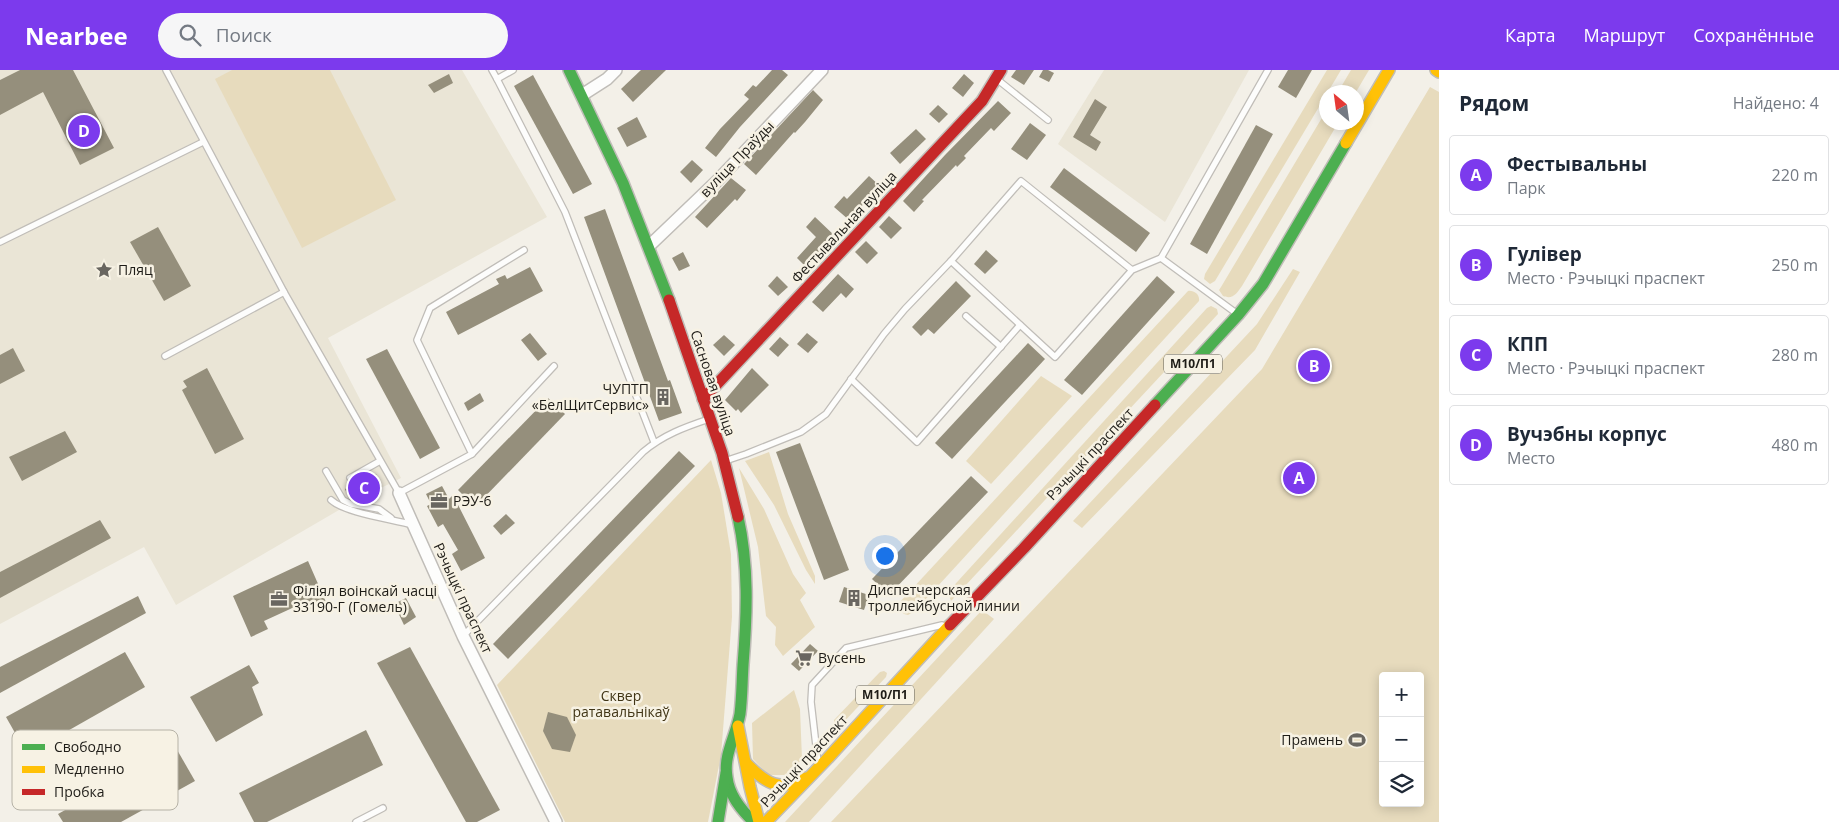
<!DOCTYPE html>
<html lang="ru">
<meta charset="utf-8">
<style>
:root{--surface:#fff;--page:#f6f6f7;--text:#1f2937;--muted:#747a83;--line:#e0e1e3;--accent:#7c3aed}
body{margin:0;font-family:"Open Sans",sans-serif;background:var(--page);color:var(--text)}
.controls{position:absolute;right:15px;bottom:15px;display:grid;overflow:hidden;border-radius:5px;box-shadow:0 2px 12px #0003}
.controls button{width:45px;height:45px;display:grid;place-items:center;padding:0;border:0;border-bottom:1px solid var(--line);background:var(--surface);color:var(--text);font:25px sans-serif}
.compass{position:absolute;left:1319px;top:15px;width:45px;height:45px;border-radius:50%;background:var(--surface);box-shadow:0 2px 12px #0003;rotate:331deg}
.you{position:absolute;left:884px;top:485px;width:18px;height:18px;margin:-12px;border:4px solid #fff;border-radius:50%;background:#1a73e8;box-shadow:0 0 0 8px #1a73e833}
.badge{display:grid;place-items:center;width:32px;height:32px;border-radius:50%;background:var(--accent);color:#fff;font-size:16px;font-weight:700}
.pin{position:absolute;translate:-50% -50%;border:2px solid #fff;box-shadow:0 1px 5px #0006}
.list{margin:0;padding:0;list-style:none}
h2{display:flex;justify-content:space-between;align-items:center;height:65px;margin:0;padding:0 20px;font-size:21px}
h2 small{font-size:16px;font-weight:400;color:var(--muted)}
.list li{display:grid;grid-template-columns:32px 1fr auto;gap:15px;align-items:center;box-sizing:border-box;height:80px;margin:0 10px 10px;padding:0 10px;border:1px solid var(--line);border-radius:5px}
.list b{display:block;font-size:19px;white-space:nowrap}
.list p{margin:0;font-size:16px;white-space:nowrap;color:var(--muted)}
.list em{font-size:16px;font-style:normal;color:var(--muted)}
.icon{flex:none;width:28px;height:28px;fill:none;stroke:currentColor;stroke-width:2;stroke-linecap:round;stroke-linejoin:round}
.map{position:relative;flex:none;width:1439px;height:752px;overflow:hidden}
header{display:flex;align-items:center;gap:30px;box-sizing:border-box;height:70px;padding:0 25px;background:var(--accent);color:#fff}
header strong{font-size:24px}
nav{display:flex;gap:28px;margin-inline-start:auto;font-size:18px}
.search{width:350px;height:45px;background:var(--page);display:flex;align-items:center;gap:12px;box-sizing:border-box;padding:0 18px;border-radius:28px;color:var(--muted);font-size:19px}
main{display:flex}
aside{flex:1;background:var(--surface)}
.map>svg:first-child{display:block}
.built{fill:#eae5d6}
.green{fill:#e7dbbd;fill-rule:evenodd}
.building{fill:#958f7c}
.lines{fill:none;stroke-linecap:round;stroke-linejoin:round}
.lane-casing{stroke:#c0bdb8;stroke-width:8}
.street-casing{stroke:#c0bdb8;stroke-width:14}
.fast-casing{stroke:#c0bdb8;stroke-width:14}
.slow-casing{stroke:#c0bdb8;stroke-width:14}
.jam-casing{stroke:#c0bdb8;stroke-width:14}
.lane{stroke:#fdfdfc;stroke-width:5.5}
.street{stroke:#fdfdfc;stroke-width:11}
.fast{stroke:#4caf50;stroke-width:11}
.slow{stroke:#ffc107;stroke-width:11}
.jam{stroke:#c62828;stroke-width:11}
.labels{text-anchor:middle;stroke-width:5;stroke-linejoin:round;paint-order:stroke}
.shield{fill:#f7f2e4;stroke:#5f5c54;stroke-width:1}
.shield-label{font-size:12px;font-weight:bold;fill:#1e1c17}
.street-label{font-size:14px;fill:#1e1c17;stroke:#f7f2e4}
.poi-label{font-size:14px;fill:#1e1c17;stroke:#f7f2e4;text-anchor:start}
.park-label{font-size:14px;fill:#413516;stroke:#f7f2e4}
.key{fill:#f7f2e4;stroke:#b6b2a6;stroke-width:1}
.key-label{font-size:14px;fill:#1e1c17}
</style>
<header>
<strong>Nearbee</strong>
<div class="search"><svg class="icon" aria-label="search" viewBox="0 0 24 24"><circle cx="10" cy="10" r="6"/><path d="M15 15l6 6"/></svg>Поиск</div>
<nav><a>Карта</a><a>Маршрут</a><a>Сохранённые</a></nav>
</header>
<main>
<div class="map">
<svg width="1439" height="752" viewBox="0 0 1439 752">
<rect width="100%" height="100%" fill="#f3f0e8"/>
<!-- built -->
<g class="built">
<polygon points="0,0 462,0 547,147 328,268 401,408 351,433 176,535 144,477 0,554"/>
<polygon points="1104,0 1249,0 1165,152 1058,74"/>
</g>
<!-- green -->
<g class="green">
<polygon points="232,0 330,0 396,130 302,178 215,9"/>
<polygon points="1327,0 1341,0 1215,211 1210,214 1204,209 1205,204"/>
<polygon points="1351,0 1369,0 1356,22 1338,22"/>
<path d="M1430,17L1439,22V752H831L1262,299ZM1383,606H1420V733H1383Z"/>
<path d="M1326,41V52L1338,53L1242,216C1237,223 1233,230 1223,226L1219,220L1221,217Z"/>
<polygon points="1293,199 1300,202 1255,280 1082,458 1073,451 1257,254"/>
<path d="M1188,221C1194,220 1200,225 1199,231L915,541L908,545L904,544L898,538L899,533Z"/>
<polygon points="1211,236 1217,239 1218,244 951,531 948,522 1207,238"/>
<polygon points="1041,306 1072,326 991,414 966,391"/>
<polygon points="769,382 788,444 815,506 815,514 806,500 774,435 745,391"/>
<polygon points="711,390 721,423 731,484 732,547 721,685 708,752 565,752 497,615"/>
<polygon points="739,398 764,439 793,504 806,523 800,530 815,557 783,586 775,575 776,557 766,546 758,477"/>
<polygon points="982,540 994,549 809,752 785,752"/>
<polygon points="884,601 887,603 886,607 840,656 834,655 834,650 880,602"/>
<polygon points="794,620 800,639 802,689 788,705 768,705 753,689 752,653"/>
</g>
<!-- building -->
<g class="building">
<polygon points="20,0 73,0 114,78 80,95 43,22 0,45 0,10"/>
<polygon points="641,0 666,0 633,32 621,19"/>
<polygon points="772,0 782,0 788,5 740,57 716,87 705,78 720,59 749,29 744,25 753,15 756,17"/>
<polygon points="1016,0 1034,0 1024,15 1011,7"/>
<polygon points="1043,0 1048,0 1054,3 1049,12 1039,7"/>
<polygon points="1288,0 1312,0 1296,28 1278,17"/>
<polygon points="449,4 453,13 434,23 428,15"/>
<polygon points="964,4 974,13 963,27 952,18"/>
<polygon points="533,5 592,114 573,124 514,16"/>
<polygon points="813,20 823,30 805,52 795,63 794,62 756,105 744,94"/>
<polygon points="1095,29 1107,37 1090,65 1101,72 1096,81 1073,67"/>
<polygon points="998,31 1011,43 994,61 991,58 964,86 966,88 957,97 956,95 922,130 924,131 914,142 903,131 945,85"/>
<polygon points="938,35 948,44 939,53 929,44"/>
<polygon points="637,47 647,67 627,77 617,58"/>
<polygon points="1030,53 1046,65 1027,90 1011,79"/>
<polygon points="1256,55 1273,64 1207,184 1190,174"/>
<polygon points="916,59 926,69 900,94 890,83"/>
<polygon points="692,90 703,100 691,113 680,102"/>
<polygon points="1064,98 1150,163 1136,182 1050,117"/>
<polygon points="869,106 880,116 849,150 834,137 844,126 847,129"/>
<polygon points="731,108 746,120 737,131 735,129 707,158 695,147"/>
<polygon points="605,139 668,311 670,310 682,343 659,351 584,147"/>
<polygon points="889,146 902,158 891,169 879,157"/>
<polygon points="815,147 835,166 805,196 797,188 816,167 806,157"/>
<polygon points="158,157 191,216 164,231 130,172"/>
<polygon points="866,171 878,183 867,194 855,182"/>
<polygon points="986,180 998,191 985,204 974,194"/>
<polygon points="683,182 690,196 679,201 672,188"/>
<polygon points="530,197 543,221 458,265 446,242 499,214 496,209 505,205 507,209"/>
<polygon points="838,204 854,219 846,228 841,223 823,242 812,232"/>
<polygon points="777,206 788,217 778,226 768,216"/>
<polygon points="1157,206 1175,222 1082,325 1064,310"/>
<polygon points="956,211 971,226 934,264 928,259 921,266 912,257"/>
<polygon points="530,263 547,284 538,291 521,270"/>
<polygon points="807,263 818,272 808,283 797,274"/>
<polygon points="724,265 735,275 724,286 713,275"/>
<polygon points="780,267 789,275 778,287 769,279"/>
<polygon points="1028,273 1045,289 952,389 935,373"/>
<polygon points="13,278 25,301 0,314 0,285"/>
<polygon points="387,279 440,378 420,389 366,289"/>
<polygon points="207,298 244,369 215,384 182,320 187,317 183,311"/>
<polygon points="752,298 769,315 741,343 738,339 736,341 725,330"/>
<polygon points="480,323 484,331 468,341 464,333"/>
<polygon points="548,328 565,344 475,437 458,420"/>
<polygon points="65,361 77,382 22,411 9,387"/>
<polygon points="800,373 849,500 824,510 776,382"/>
<polygon points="679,381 695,396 508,589 493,574"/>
<polygon points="376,404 382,417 356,430 349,428 345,419"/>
<polygon points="971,406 988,422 889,525 872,509"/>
<polygon points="442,416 449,429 453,425 485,488 461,501 452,484 458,480 443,454 438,457 427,436 431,434 426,424"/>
<polygon points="506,444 515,453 501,465 493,456"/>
<polygon points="100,450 111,468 0,528 0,502"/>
<polygon points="308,491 326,532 305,542 301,534 264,551 268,559 251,567 233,526"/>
<polygon points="844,517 869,525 864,540 839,532"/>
<polygon points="138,526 146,543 0,623 0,597"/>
<polygon points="406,528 416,547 404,555 394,534"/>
<polygon points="810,574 818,581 799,601 791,594"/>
<polygon points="410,577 500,740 477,752 466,752 377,593"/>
<polygon points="125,582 145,617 27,684 6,647"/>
<polygon points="249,595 259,613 252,617 263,645 216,672 190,627"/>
<polygon points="548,642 567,647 576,665 570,682 552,679 543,661"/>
<polygon points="366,660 383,695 267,752 254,752 239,723"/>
<polygon points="176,678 195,711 121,752 63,752 58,744"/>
</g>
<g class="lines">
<!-- lane casing -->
<g class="lane-casing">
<g id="lane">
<polyline points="166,0 284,222 399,423 472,384 417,270 430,238 524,180"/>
<polyline points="492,0 497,9 513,0"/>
<polyline points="497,9 565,142 654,372"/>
<polyline points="998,10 1048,50"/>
<polyline points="0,172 203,72"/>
<polyline points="1161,188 1236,243"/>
<polyline points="1132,200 1055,287 951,191 1021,111 1132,200 1161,188 1268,0"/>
<polyline points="966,246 1001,277"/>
<polyline points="165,286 284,222"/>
<polyline points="851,309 917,372 1020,255"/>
<polyline points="472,384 554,296"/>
<polyline points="725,391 746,384 801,362 826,344 884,264 905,239 951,191"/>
<polyline points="326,401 343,430 351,434 379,439 391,448"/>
<polyline points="350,408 380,391"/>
<path d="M331,430C345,443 392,449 413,455"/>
<path d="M463,566L643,382C663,365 685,357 709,349"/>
<polyline points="818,693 811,632 812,615 846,578 942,555"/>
<polyline points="356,752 383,738"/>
</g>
</g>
<!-- street casing -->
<g class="street-casing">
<g id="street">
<polyline points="582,25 607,9 616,0"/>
<polyline points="649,176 717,111 822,0"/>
<polyline points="399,423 463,566 556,752"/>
</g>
</g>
<!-- fast casing -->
<g class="fast-casing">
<g id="fast">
<polyline points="569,0 623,113 669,230"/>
<polyline points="1155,335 1238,245 1263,214 1346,73"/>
<path d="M738,447C749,496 747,545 743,595C742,611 742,628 740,644C736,666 723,685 727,707C729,725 741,740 754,752"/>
<polyline points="718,752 726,703"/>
</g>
</g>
<!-- slow casing -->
<g class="slow-casing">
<g id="slow">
<polyline points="1436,0 1439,2"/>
<polyline points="1346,73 1389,0"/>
<polyline points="738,656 750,717 759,752"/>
<path d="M746,693C765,713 780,723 806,708"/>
<polyline points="766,752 828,688 950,555"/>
</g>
</g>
<!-- jam casing -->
<g class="jam-casing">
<g id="jam">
<polyline points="669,230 722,383 738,447"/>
<polyline points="703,329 982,31 1001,0"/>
<polyline points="950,555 1024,478 1155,335"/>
</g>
</g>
<!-- lane -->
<use href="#lane" class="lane"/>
<!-- street -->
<use href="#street" class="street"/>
<!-- fast -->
<use href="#fast" class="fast"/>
<!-- slow -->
<use href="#slow" class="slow"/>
<!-- jam -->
<use href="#jam" class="jam"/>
</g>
<!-- icons -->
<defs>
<g id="sight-bare" transform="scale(1.35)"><path d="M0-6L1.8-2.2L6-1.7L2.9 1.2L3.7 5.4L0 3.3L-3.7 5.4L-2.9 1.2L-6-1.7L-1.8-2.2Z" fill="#696660" stroke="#f7f2e4" stroke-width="2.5" paint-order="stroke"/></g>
<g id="building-bare" transform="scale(1.35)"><path d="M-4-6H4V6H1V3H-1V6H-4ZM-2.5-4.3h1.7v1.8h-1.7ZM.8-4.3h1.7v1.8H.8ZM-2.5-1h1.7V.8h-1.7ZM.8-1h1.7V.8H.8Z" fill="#696660" stroke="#f7f2e4" stroke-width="2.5" paint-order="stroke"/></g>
<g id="office-bare" transform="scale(1.35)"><path d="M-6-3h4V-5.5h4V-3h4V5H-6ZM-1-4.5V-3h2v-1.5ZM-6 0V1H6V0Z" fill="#696660" stroke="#f7f2e4" stroke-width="2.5" paint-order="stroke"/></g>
<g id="supermarket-bare" transform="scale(1.35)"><path d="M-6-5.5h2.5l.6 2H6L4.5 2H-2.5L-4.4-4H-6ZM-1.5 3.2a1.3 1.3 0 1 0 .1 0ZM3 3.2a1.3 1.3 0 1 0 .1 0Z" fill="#696660" stroke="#f7f2e4" stroke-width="2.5" paint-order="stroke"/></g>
<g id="stadium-bare" transform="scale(1.35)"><path d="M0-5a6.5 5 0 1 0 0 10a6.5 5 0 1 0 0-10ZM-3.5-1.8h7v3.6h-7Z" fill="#696660" stroke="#f7f2e4" stroke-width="2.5" paint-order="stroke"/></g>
</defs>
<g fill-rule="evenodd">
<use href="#sight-bare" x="104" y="200"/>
<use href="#building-bare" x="663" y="327"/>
<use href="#office-bare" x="439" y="431"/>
<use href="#building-bare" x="854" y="528"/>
<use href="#office-bare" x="279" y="529"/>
<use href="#supermarket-bare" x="804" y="588"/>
<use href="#stadium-bare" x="1357" y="670"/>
</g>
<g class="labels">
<!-- shield labels -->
<g class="shield">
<rect x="1164" y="284.5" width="58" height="19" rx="4"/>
<rect x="856" y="615.5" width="58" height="19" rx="4"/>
</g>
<g class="shield-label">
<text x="1193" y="298">М10/П1</text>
<text x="885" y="629">М10/П1</text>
</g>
<!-- street labels -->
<g class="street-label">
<text transform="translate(737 89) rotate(-46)" y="5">вуліца Праўды</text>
<text transform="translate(844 157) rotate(-47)" y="5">Фестывальная вуліца</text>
<text transform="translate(713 313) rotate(71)" y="5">Сасновая вуліца</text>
<text transform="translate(1090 384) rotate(-47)" y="5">Рэчыцкі праспект</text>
<text transform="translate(463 528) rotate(65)" y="5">Рэчыцкі праспект</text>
<text transform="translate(804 691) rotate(-47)" y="5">Рэчыцкі праспект</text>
</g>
<!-- poi labels -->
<g class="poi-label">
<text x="118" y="205">Пляц</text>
<text x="649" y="324" text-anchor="end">ЧУПТП<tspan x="649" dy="16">«БелЩитСервис»</tspan></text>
<text x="453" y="436">РЭУ-6</text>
<text x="868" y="525">Диспетчерская<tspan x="868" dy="16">троллейбусной линии</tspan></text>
<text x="293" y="526">Філіял воінскай часці<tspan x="293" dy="16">33190-Г (Гомель)</tspan></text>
<text x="818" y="593">Вусень</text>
<text x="1343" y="675" text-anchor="end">Прамень</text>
</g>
<!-- park labels -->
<g class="park-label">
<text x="621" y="631">Сквер<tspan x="621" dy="16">ратавальнікаў</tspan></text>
</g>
</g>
<!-- legend -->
<rect x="12" y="660" width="166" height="80" rx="8" class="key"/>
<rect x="22" y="674" width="23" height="6" fill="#4caf50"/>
<rect x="22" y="696" width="23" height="7" fill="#ffc107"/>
<rect x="22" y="719" width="23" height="6" fill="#c62828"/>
<g class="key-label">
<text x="54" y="682">Свободно</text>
<text x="54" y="704">Медленно</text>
<text x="54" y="727">Пробка</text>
</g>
</svg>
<div class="controls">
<button>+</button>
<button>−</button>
<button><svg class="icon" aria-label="layers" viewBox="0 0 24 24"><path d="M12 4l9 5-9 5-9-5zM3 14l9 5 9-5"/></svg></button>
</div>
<svg class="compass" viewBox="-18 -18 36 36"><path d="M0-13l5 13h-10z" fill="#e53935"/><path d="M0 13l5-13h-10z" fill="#747a83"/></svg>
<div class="you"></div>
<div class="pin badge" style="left:1299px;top:408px">A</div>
<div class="pin badge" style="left:1314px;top:296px">B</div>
<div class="pin badge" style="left:364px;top:418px">C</div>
<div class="pin badge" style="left:84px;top:61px">D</div>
</div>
<aside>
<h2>Рядом<small>Найдено: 4</small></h2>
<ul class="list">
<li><span class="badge">A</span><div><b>Фестывальны</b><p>Парк</p></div><em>220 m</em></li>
<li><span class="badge">B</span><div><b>Гулівер</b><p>Место · Рэчыцкі праспект</p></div><em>250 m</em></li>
<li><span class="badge">C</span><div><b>КПП</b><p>Место · Рэчыцкі праспект</p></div><em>280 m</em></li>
<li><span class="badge">D</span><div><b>Вучэбны корпус</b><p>Место</p></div><em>480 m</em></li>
</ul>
</aside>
</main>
